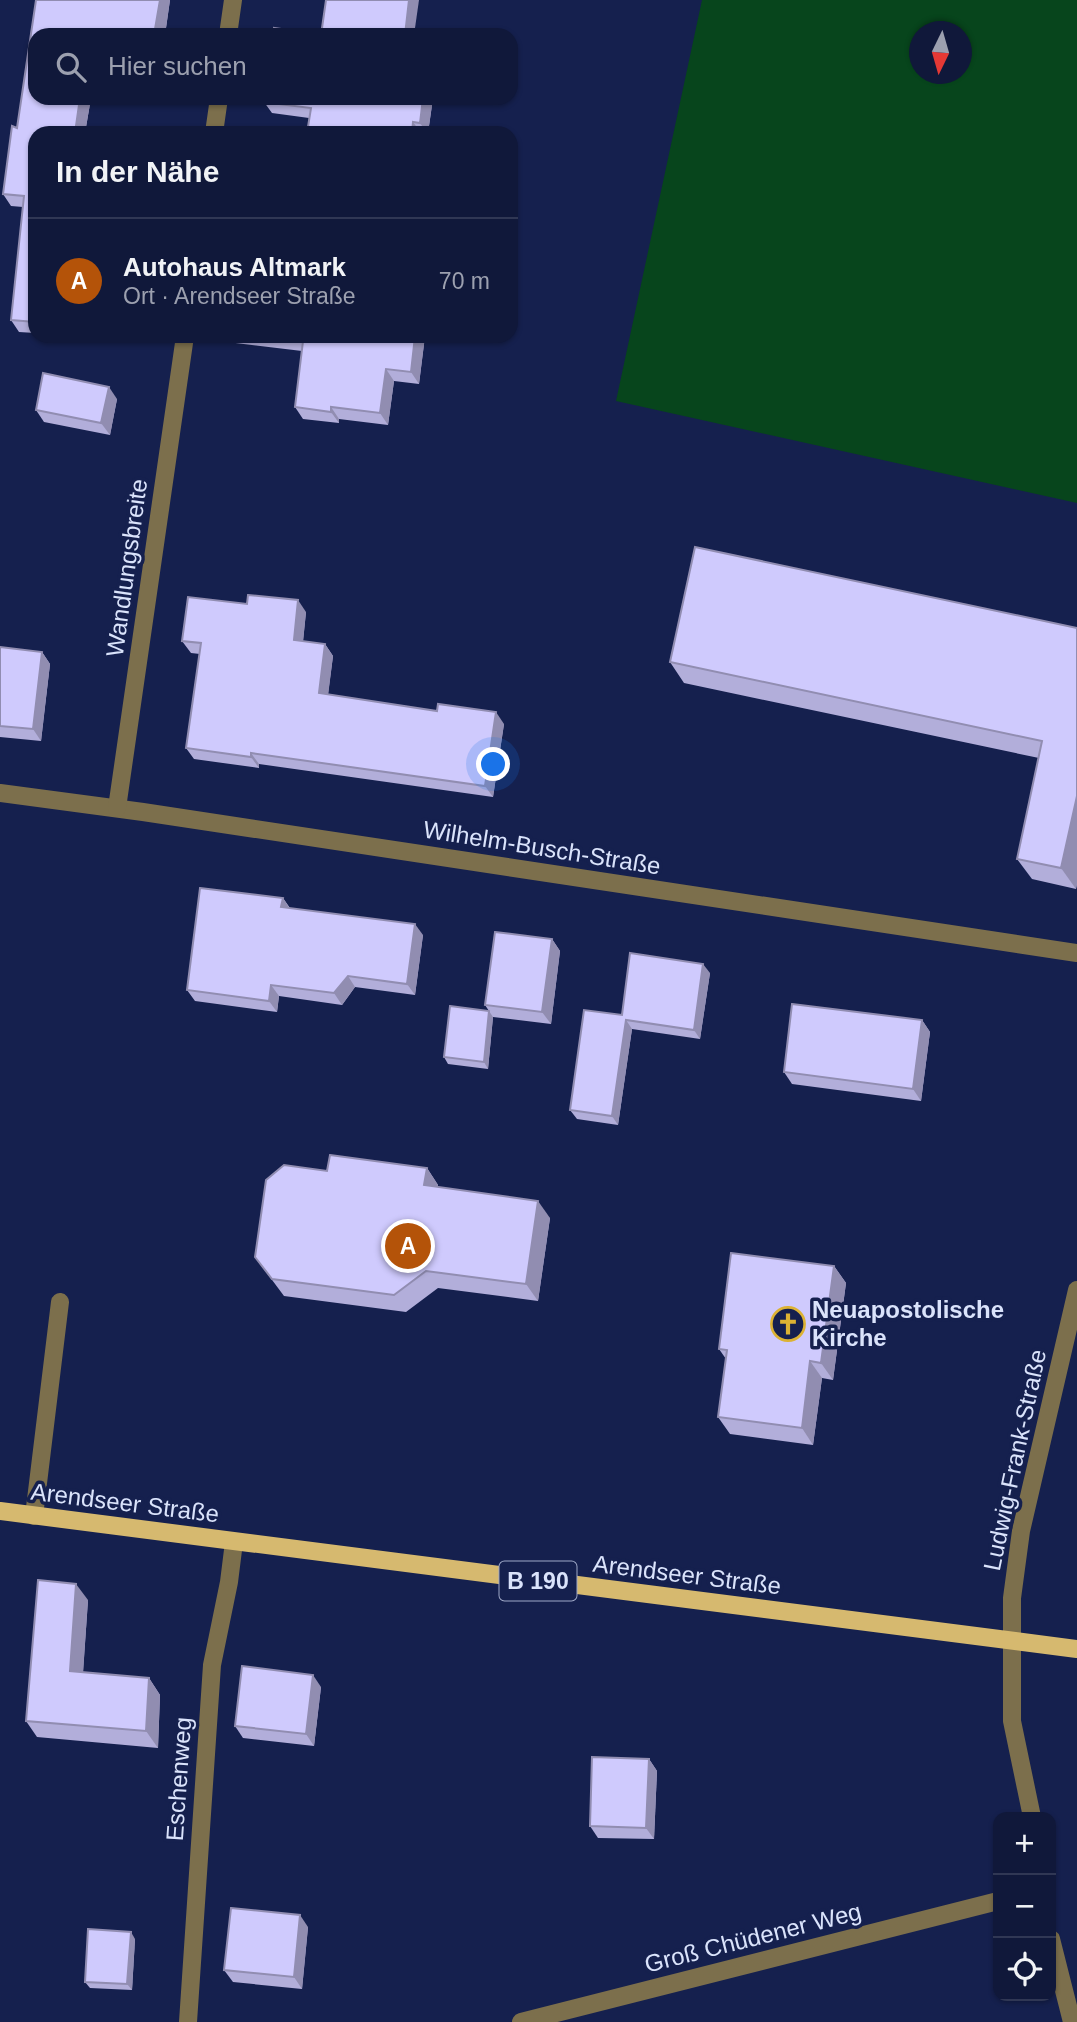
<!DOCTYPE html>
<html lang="de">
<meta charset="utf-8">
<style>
:root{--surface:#10183a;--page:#192142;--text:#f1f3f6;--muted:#9ca0af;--line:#303754;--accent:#b45309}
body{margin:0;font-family:Arial,sans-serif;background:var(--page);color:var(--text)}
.controls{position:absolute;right:21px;bottom:21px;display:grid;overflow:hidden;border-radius:14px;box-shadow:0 2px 5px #0004}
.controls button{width:63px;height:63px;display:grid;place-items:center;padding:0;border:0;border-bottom:2px solid var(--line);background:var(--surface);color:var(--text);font:35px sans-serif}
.compass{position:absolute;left:909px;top:21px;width:63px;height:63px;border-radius:50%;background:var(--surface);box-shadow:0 2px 5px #0004;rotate:185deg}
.you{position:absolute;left:494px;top:765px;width:24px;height:24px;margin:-18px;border:5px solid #fff;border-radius:50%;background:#1a73e8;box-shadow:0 0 0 10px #1a73e833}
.badge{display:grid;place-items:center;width:46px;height:46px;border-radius:50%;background:var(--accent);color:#fff;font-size:23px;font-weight:700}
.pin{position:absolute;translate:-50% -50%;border:4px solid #fff;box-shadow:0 2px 7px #0006}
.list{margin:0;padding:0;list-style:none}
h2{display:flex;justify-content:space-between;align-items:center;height:91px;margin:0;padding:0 28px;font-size:30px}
h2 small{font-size:23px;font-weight:400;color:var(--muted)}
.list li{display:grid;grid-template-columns:46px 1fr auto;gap:21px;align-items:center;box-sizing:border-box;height:126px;padding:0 28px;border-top:2px solid var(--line)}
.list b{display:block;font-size:26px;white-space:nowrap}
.list p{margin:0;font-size:23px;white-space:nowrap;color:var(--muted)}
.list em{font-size:23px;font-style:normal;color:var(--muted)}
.icon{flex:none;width:38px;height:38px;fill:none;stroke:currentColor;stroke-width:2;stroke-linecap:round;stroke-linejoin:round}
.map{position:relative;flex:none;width:1077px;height:2022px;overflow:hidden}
.search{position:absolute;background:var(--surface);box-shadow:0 2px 5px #0004;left:28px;top:28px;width:490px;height:77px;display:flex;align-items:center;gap:18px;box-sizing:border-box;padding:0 24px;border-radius:21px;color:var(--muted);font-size:26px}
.panel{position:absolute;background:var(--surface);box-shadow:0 2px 5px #0004;left:28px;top:126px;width:490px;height:217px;border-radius:21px}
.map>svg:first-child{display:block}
.green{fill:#07451c;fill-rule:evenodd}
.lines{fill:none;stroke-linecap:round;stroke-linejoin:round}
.minor{stroke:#7c6f4c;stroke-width:18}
.major{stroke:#d6b96f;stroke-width:18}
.wall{fill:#b2aeda}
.shaded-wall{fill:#918db1}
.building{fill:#cfcafd;stroke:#918db1;stroke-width:2}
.labels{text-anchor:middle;stroke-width:7;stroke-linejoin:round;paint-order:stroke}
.shield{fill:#15204e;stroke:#9fa8c7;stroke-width:2}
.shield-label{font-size:23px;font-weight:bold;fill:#dae3fb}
.street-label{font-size:24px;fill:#dae3fb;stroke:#15204e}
.poi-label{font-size:24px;font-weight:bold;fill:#dae3fb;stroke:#15204e;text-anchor:start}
</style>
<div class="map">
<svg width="1077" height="2022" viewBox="0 0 1077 2022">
<rect width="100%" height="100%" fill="#15204e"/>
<!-- green -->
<path class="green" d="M702,0H1077V503L616,401ZM920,32H962V74H920Z"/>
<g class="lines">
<!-- minor -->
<g class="minor">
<polyline points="228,35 233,0"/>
<polyline points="214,133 219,98"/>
<polyline points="0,793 143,812 1077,953"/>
<polyline points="117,808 185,336"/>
<polyline points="34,1516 60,1302"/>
<polyline points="1032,1817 1012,1721 1012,1598 1021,1531 1077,1290"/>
<polyline points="1051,1939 1072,2022"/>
<polyline points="188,2022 212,1665 229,1582 234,1542"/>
<polyline points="521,2022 998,1901"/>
</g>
<!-- major -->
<polyline class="major" points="0,1511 1077,1649"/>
</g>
<!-- wall -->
<g class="wall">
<polygon points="36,0 170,0 165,35 35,35 35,98 91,98 85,133 35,133 35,333 19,332 11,320 23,207 11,206 3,194 17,128"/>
<polygon points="433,98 428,133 307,133 309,118 272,113 264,102"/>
<polygon points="216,336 425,336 419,384 394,381 388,425 339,419 339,423 303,419 295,407 302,351 219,341"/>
<polygon points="117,399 110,435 44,422 36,410"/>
<polygon points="306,612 303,641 325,644 333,656 328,694 504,724 493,797 259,764 259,768 194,759 186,748 200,654 191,653 182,641"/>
<polygon points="1077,628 1077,884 1076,889 1032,879 1017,859 1039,758 684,683 670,662"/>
<polygon points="0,647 42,652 50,664 41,741 0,737"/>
<polygon points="283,898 290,908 423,935 415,995 355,987 342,1005 279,996 277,1012 195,1001 187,990"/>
<polygon points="552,939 560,951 551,1024 493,1017 488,1069 448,1064 444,1057 489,1011 485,1005"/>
<polygon points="710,973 700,1039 632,1029 618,1125 577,1119 570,1110 622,1015"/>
<polygon points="922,1020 930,1032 921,1101 792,1084 784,1072"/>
<polygon points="427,1168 438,1185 438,1187 550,1218 538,1301 438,1288 406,1312 284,1296 255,1257 327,1171"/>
<polygon points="834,1266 846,1283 833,1380 822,1378 813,1445 730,1434 718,1417 726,1359 719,1349"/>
<polygon points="88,1600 83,1672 149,1678 160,1695 158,1748 37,1737 26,1721"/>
<polygon points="321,1687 314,1746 243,1738 235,1726"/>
<polygon points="649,1759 657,1771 654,1839 598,1838 590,1826"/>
<polygon points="308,1927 302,1989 233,1982 224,1970"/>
<polygon points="135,1939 132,1990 90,1988 85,1982"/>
</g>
<!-- shaded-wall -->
<g class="shaded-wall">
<polygon points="160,0 170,0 165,35 154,35"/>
<polygon points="409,0 419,0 414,35 405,35"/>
<polygon points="80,98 91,98 85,133 75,133"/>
<polygon points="423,98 433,98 428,133 427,133 420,123"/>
<polygon points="413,122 421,133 412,133"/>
<polygon points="415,336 425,336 419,384 411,372"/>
<polygon points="386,369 394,381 388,425 380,413"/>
<polygon points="109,387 117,399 110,435 101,423"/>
<polygon points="331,407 339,419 339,423 331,412"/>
<polygon points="298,600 306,612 302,652 294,640"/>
<polygon points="325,644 333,656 327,704 319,693"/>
<polygon points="42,652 50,664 41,741 33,729"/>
<polygon points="496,712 504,724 493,797 485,786"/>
<polygon points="251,753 259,764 259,768 251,757"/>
<polygon points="1077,796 1077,884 1076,889 1061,868"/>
<polygon points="283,898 290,909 281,907"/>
<polygon points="415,924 423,935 415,995 407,984"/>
<polygon points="552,939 560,951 551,1024 542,1012"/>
<polygon points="703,964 710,973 700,1039 694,1030"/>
<polygon points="348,976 355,987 342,1005 334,993"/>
<polygon points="271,985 279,996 277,1012 269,1001"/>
<polygon points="489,1011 493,1017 488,1069 484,1062"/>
<polygon points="626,1020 632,1029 618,1125 612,1116"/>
<polygon points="922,1020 930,1032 921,1101 913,1089"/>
<polygon points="427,1168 438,1185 436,1202 424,1185"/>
<polygon points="538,1201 550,1218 538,1301 526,1284"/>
<polygon points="834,1266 846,1283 833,1380 821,1363"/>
<polygon points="810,1361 822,1378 813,1445 802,1428"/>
<polygon points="76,1584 88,1600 82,1688 70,1671"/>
<polygon points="313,1675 321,1687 314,1746 306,1734"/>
<polygon points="149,1678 160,1695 158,1748 146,1731"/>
<polygon points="649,1759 657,1771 654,1839 646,1828"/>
<polygon points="300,1915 308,1927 302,1989 294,1977"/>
<polygon points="131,1932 135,1939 132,1990 127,1984"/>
</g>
<!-- building -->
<g class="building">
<polygon points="36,0 160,0 154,35 35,35 35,98 80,98 75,133 35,133 35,322 11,320 24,196 3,194 12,126 17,128"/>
<polygon points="326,0 409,0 405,35 273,35 274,28 321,35"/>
<polygon points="264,98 423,98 420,123 413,122 412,133 307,133 311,108 264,102"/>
<polygon points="265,336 415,336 411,372 386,369 380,413 331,407 331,412 295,407 303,341"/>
<polygon points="43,373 109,387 101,423 36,410"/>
<polygon points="695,547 1077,628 1077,796 1061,868 1017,859 1042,741 670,662"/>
<polygon points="248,595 298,600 294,640 325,644 319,693 437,711 438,704 496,712 485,786 251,753 251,757 186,748 201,643 182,641 188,597 247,604"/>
<polygon points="0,647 42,652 33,729 0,726"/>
<polygon points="200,888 283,898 281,907 415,924 407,984 348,976 334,993 271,985 269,1001 187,990"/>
<polygon points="495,932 552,939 542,1012 485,1005"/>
<polygon points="630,953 703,964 694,1030 626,1020 612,1116 570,1110 584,1010 622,1015"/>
<polygon points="792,1004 922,1020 913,1089 784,1072"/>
<polygon points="450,1006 489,1011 484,1062 444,1057"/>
<polygon points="330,1155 427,1168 424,1185 538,1201 526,1284 426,1271 394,1295 272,1279 255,1257 266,1180 284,1165 327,1171"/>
<polygon points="731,1253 834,1266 821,1363 810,1361 802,1428 718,1417 727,1350 719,1349"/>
<polygon points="38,1580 76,1584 70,1671 149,1678 146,1731 26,1721"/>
<polygon points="242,1666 313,1675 306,1734 235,1726"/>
<polygon points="592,1757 649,1759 646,1828 590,1826"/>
<polygon points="231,1908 300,1915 294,1977 224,1970"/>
<polygon points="88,1929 131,1932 127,1984 85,1982"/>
</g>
<!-- icons -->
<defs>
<g id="church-ring" transform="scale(1.75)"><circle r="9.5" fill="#15204e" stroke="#dcb233" stroke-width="1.5"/><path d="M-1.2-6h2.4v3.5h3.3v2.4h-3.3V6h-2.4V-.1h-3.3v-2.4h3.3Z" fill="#dcb233"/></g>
</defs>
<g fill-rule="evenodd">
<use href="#church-ring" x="788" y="1324"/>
</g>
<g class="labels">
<!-- shield labels -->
<rect class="shield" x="499.5" y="1561.5" width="77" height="39" rx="5"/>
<g class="shield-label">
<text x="538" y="1589">B 190</text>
</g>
<!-- street labels -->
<g class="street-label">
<text transform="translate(127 568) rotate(-82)" y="8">Wandlungsbreite</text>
<text transform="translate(542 848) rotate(9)" y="8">Wilhelm-Busch-Straße</text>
<text transform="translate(1015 1460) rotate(-78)" y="8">Ludwig-Frank-Straße</text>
<text transform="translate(125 1503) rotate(7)" y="8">Arendseer Straße</text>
<text transform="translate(687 1575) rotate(7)" y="8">Arendseer Straße</text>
<text transform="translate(179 1779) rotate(-86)" y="8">Eschenweg</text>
<text transform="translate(753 1938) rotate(-14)" y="8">Groß Chüdener Weg</text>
</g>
<!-- poi labels -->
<g class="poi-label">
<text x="812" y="1318">Neuapostolische<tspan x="812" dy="28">Kirche</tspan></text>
</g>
</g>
</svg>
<div class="controls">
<button>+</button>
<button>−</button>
<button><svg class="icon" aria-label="locate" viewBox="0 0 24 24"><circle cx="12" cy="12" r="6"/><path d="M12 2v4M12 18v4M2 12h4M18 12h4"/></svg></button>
</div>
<svg class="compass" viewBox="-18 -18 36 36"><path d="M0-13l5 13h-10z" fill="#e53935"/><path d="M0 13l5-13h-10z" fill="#9ca0af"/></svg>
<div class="you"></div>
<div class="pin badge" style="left:408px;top:1246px">A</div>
<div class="search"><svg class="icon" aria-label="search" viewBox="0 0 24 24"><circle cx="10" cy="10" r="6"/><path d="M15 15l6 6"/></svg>Hier suchen</div>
<section class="panel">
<h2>In der Nähe<small></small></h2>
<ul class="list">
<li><span class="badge">A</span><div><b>Autohaus Altmark</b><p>Ort · Arendseer Straße</p></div><em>70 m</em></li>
</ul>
</section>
</div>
